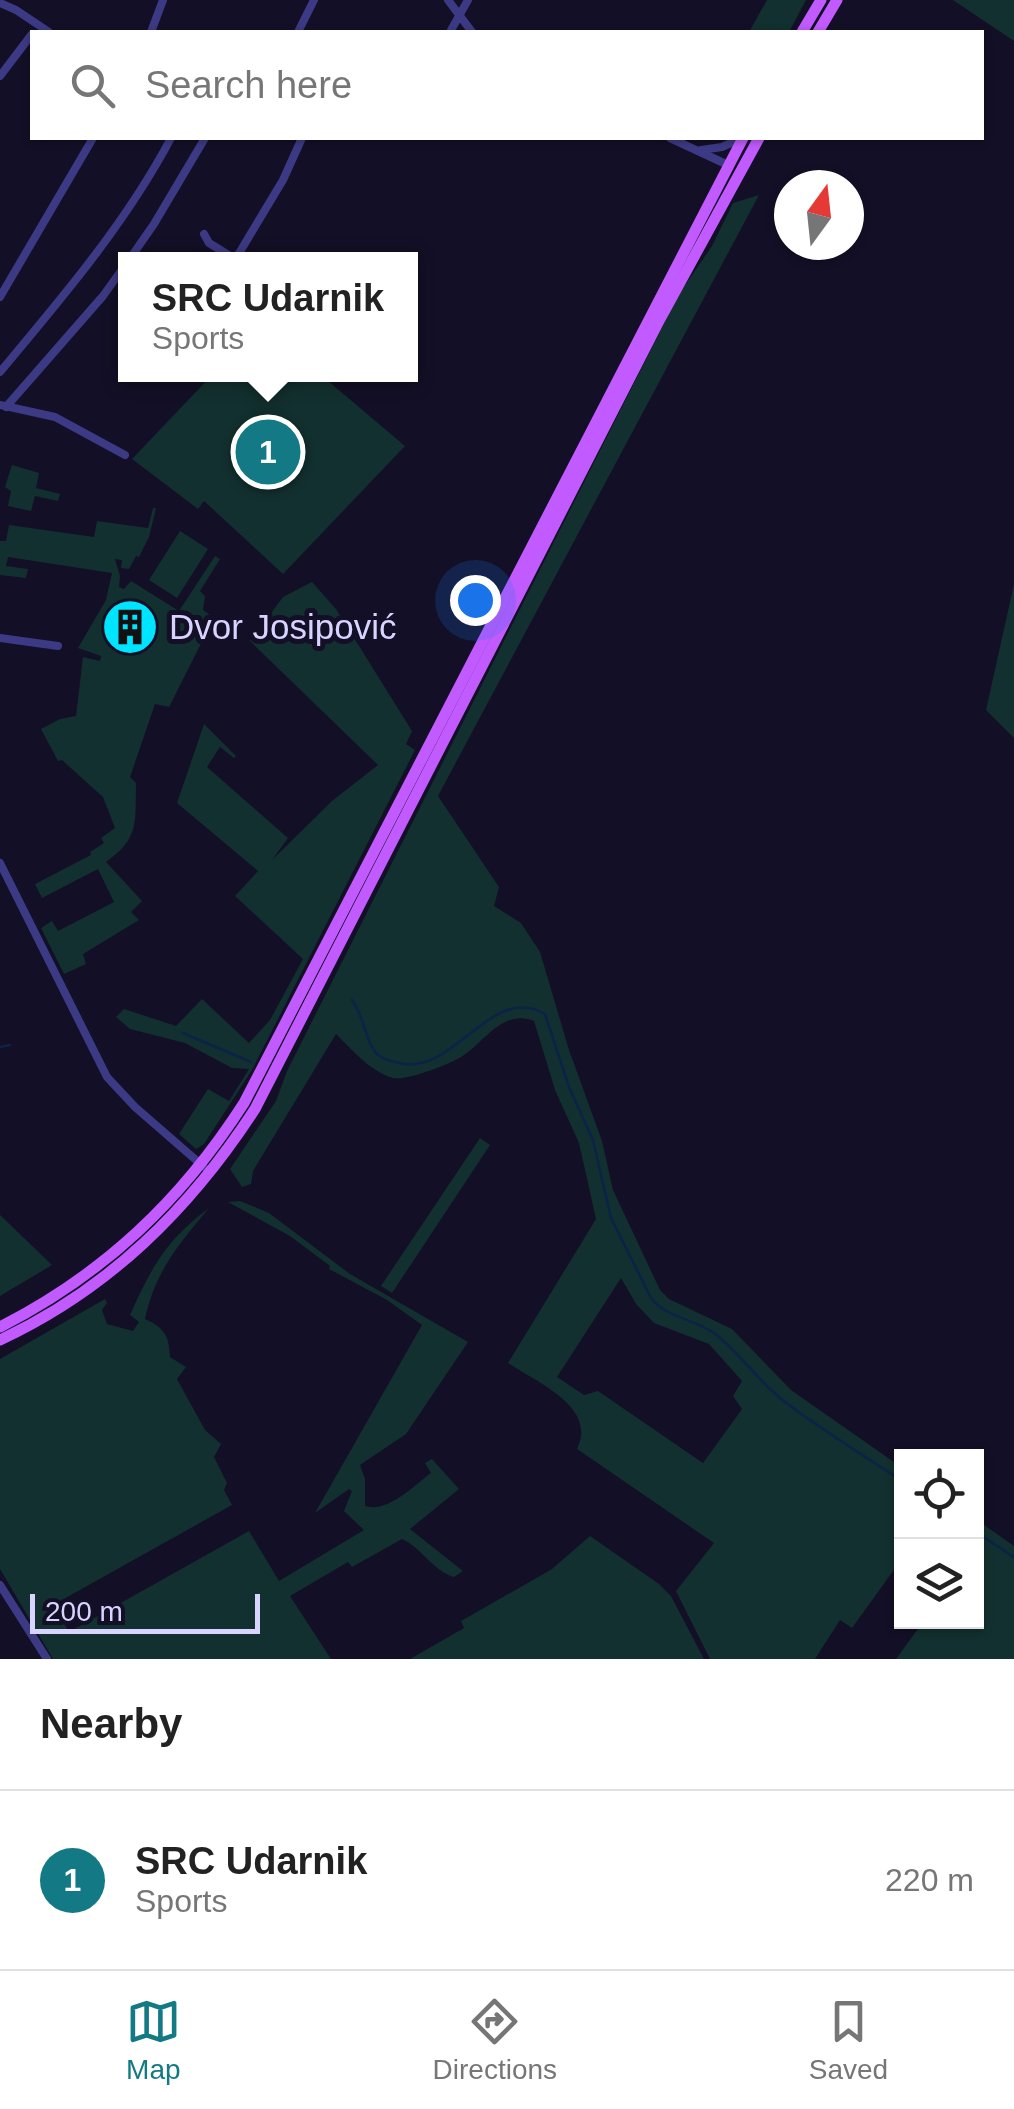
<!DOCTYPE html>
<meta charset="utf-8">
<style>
:root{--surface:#fff;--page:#f2f2f2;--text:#222;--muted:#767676;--line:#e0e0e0;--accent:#137a85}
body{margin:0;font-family:Helvetica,sans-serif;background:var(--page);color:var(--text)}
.controls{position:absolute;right:30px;bottom:30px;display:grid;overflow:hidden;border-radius:0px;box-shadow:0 2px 8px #0004}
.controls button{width:90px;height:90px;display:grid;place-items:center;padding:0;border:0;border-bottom:2px solid var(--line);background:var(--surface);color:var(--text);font:50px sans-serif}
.compass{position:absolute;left:774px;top:170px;width:90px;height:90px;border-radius:50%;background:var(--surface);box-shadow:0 2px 8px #0004;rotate:15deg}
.scale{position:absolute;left:30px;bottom:25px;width:230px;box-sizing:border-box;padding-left:10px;border:5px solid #d9d4ff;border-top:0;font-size:28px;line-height:35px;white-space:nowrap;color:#d9d4ff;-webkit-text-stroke:8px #130f26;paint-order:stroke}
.you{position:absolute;left:475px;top:600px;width:35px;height:35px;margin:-25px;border:8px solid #fff;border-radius:50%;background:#1a73e8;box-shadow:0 0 0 15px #1a73e833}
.badge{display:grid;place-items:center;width:65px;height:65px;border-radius:50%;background:var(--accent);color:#fff;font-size:32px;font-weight:700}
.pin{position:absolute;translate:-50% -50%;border:5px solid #fff;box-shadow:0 2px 10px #0006}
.popup{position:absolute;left:118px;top:252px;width:300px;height:130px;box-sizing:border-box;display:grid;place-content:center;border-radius:0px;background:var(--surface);filter:drop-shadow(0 2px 8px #0005);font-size:32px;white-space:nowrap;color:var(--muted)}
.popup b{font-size:38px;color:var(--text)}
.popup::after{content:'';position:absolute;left:50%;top:100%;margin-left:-20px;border:20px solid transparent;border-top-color:var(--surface)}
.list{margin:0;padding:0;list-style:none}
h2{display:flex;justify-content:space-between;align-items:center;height:130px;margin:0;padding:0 40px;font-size:42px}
h2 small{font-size:32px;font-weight:400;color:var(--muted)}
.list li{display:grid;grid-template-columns:65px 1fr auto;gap:30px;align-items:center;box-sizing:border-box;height:180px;padding:0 40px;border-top:2px solid var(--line)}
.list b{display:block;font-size:38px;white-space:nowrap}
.list p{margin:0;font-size:32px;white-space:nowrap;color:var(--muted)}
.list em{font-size:32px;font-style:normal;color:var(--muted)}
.icon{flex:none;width:55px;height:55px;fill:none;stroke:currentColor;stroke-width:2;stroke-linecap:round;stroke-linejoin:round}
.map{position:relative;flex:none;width:1014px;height:1659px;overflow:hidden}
.search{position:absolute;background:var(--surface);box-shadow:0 2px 8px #0004;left:30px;right:30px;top:30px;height:110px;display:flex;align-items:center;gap:25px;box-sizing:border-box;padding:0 35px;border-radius:0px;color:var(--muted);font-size:38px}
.sheet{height:310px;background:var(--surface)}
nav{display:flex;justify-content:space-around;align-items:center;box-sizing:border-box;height:140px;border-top:2px solid var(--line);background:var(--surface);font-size:28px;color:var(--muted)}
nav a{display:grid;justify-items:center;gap:5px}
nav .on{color:var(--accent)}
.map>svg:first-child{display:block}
.green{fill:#12302f;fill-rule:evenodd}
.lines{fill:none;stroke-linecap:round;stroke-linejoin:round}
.stream{stroke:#0c2248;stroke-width:2.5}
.street{stroke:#3d3a85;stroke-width:8}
.primary{stroke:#c25bff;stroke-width:11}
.labels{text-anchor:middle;stroke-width:10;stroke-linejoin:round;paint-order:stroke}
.poi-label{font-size:35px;fill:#d9d4ff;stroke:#130f26;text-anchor:start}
</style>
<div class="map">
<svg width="1014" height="1659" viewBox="0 0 1014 1659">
<rect width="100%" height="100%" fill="#130f26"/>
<!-- green -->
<g class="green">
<polygon points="767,0 806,0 789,32 749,32"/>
<polygon points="953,0 1014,0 1014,41"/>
<path d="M759,195L438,796L499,887L494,906L521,923L540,952L569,1050L602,1141L613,1190L660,1290L669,1299L732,1329L791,1390L901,1467V1560L852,1628L840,1620L815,1659H710L676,1591L714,1543L577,1449C598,1407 536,1382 508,1363L596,1219L579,1143L555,1090L534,1021C503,1008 484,1043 461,1057C448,1065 406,1081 393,1078C371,1072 352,1050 336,1034L253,1171L251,1184L242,1187L230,1169L276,1101L287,1071L679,294L712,246L733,203ZM621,1278L636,1304L654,1323L709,1344L742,1381L733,1396L742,1409L703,1463L598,1391L584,1395L557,1377Z"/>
<polygon points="213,374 321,375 405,446 283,574 204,501 198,509 132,459"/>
<polygon points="12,465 39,473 36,488 60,494 58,501 35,496 31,511 8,506 11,491 5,487"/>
<path d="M153,508H156L149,537L139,557L136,556L129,569L121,568L122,560L115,559L120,576L119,587L124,589L131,581L179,611L215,556L220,559L200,591L205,596L203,610L214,618L169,707L155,704L130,777L136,783C135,822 140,838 106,862L142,901L131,912L139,920L83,954L86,964L64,974L41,928L52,921L58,931L114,902L98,869L42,898L35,884L91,855L90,852L104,843L101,838L115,828L103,797L62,760L58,761L41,729L60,719L76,716L83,657L100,661L101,656L78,648L106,600L112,573L8,557L6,566L28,569L26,578L0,575V541H6L9,525L94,537L97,521L148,528Z"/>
<polygon points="180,531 208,549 177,598 149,580"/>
<polygon points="312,582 336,609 412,731 406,744 415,750 252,1070 204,1144 196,1149 179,1134 208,1089 229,1101 249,1069 232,1068 185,1043 130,1029 116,1017 124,1009 176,1026 202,999 249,1043 270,1020 303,959 235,896 258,871 177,803 204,724 236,756 234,758 220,747 207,767 288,838 272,860 332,801 378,765 250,641 283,597"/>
<polygon points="1014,584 1014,738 986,710"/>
<polygon points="480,1138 490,1145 392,1293 381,1286"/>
<path d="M240,1201L269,1213L350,1274L468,1342L406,1434L360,1465L365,1479V1506C388,1513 413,1486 431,1473L425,1463L432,1459L459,1489L410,1529L463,1571L454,1577C433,1571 422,1548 402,1539L352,1567L348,1562L290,1596L331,1659H53L0,1569V1359L105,1299L107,1303L102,1310L107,1324L133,1331L139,1322L130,1315C151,1268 166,1240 209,1208C178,1245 155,1272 145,1319C165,1328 169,1336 170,1357L186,1367L177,1379L205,1430L221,1444L214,1457L227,1483L224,1490L232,1505L53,1605L69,1632L249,1531L279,1581L364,1530L344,1511L352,1491L349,1489L315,1513L422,1325L387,1300L329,1269L330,1266L290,1236L228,1202Z"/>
<polygon points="0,1215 52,1265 0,1296"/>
<polygon points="977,1520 1014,1546 1014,1659 896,1659 923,1622 976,1622"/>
<polygon points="590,1536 659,1584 671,1596 704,1659 410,1659 464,1628 461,1621 552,1569"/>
</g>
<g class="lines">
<!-- stream -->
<g class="stream">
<path d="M352,1000C365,1017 365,1043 378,1055C384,1060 391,1061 399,1063C454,1077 491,982 545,1014L569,1087L593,1140L611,1218L651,1298C667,1319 698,1319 718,1336C742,1356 759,1382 785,1402C822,1430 863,1455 902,1481"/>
<polyline points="183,1033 251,1062"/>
<polyline points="0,1047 10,1045"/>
<polyline points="976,1532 1014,1557"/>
</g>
<!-- street -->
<g class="street">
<polyline points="448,0 472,32"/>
<polyline points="0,3 16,10 49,32"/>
<polyline points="151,32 163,0"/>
<polyline points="298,32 314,0"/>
<polyline points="450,32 468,0"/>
<polyline points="0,76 32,34"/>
<polyline points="670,138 728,165"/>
<polyline points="701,150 722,147 740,139"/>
<polyline points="204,234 209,243 235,259"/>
<polyline points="129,260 154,224 205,138"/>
<polyline points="235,260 283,180 302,138"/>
<polyline points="0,297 93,138"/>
<path d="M0,372C62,298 126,223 171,138"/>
<polyline points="0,405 55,417 125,455"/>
<polyline points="6,407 103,296 126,264"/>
<polyline points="0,638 58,646"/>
<polyline points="0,863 107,1077 135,1107 204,1167"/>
<polyline points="0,1585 47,1659"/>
</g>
<!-- primary -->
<g class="primary">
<polyline points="802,32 821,0"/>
<polyline points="818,32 837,0"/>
<path d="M0,1327C104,1274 181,1201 244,1103L743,138"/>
<path d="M0,1340C109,1289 190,1209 255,1109L660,319L759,138"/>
</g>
</g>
<!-- icons -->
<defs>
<g id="building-disc" transform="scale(2.875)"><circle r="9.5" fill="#00e5ff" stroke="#130f26"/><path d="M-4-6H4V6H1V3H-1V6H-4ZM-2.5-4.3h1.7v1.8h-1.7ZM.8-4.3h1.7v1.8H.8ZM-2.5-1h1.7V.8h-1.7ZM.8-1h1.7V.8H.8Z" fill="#111"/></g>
</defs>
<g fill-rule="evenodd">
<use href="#building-disc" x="130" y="627"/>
</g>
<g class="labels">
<!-- poi labels -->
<g class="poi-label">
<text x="169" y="639">Dvor Josipović</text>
</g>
</g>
</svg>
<div class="controls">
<button><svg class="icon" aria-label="locate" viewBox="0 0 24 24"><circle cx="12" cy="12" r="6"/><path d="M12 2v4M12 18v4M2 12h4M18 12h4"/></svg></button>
<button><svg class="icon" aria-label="layers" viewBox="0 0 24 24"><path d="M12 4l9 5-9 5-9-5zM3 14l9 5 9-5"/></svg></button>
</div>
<svg class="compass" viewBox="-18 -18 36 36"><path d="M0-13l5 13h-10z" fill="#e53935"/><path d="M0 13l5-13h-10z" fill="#767676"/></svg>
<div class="scale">200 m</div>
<div class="you"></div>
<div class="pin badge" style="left:268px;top:452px">1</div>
<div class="popup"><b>SRC Udarnik</b>Sports</div>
<div class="search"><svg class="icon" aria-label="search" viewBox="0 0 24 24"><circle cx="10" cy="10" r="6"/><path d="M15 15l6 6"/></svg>Search here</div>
</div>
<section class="sheet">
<h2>Nearby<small></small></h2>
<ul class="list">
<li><span class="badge">1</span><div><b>SRC Udarnik</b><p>Sports</p></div><em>220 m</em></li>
</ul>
</section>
<nav>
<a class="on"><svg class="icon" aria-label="map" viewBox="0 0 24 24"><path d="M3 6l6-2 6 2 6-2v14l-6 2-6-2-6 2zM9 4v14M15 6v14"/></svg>Map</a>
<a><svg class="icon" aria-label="directions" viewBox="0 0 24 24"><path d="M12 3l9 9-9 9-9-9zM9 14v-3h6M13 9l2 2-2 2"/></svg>Directions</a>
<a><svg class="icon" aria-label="saved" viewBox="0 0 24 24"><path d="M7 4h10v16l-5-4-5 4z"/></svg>Saved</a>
</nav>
